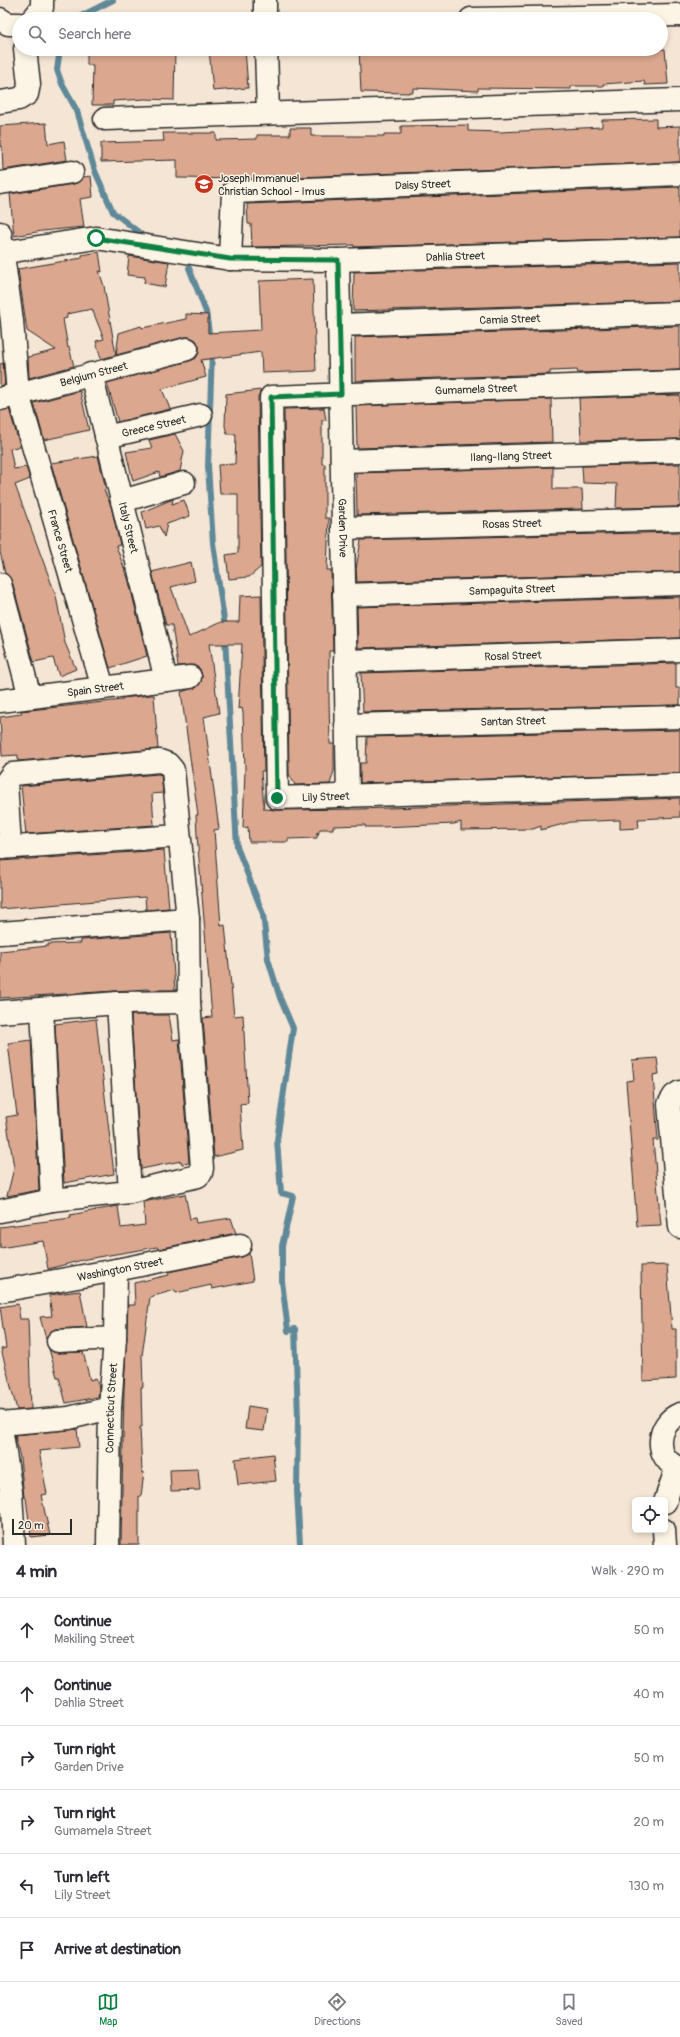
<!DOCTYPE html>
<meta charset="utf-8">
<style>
:root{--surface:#fff;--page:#f2f2f3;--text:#2b2b33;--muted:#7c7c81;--line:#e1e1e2;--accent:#0b8043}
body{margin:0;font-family:Pangolin,sans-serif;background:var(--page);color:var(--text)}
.controls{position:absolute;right:12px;bottom:12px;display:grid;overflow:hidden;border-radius:6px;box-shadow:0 2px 6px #0003}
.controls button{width:36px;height:36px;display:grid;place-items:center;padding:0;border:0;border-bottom:1px solid var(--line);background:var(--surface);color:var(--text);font:20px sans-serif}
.scale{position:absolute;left:12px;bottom:10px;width:60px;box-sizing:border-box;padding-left:4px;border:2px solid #2b2b2b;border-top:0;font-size:11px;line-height:14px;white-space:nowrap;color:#2b2b2b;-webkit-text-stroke:3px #fcf5e5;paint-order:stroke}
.stop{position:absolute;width:12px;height:12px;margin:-9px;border:3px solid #0b8043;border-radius:50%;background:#fff}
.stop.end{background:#0b8043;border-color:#fff;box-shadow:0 1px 4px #0008}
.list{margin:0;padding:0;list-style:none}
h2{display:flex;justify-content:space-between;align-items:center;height:52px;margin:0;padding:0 16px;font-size:17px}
h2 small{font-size:13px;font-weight:400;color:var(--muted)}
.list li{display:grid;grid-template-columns:26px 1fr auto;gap:12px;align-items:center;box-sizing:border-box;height:64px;padding:0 16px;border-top:1px solid var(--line)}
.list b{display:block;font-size:15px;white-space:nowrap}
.list p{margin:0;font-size:13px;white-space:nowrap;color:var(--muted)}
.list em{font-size:13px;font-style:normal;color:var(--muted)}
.icon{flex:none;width:22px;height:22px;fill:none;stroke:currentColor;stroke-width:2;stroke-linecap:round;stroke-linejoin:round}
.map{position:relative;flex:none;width:680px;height:1545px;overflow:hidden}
.search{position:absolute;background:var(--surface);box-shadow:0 2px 6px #0003;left:12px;right:12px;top:12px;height:44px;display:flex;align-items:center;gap:10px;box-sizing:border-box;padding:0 14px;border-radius:22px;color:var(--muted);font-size:15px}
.sheet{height:436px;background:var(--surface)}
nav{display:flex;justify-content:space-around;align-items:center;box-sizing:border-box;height:56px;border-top:1px solid var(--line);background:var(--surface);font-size:11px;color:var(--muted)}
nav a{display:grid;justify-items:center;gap:2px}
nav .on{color:var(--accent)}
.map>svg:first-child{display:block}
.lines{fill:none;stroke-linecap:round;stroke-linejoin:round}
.stream{stroke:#5f8999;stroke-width:6}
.building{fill:#dba78f;stroke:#2b2b2b}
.minor-casing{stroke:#2b2b2b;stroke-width:25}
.minor{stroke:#fcf5e5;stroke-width:22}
.route{stroke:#0b8043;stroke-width:5}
.labels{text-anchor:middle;stroke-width:3;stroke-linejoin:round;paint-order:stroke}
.poi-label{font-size:11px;fill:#2b2b2b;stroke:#fcf5e5;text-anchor:start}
.street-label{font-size:11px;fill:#2b2b2b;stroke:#fcf5e5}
</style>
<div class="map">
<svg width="680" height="1545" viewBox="0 0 680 1545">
<rect width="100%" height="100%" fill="#f5e5d4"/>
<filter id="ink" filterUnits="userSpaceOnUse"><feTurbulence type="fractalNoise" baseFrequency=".025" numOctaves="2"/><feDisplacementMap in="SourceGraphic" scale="8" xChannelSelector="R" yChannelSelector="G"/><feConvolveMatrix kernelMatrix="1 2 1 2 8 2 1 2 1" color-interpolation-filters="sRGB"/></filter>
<g filter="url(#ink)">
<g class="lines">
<!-- stream -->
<g class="stream">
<polyline points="75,19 113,0"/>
<polyline points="60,49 57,70 62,84 77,111 95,171 113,212 141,234"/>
<polyline points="189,268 206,312 210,340"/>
<polyline points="212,352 208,466 213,543 224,620 237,847 263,914 268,959 280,998 293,1028 277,1140 281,1193 293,1196 282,1246 282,1281 288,1331 295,1329 298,1418 297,1491 300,1545"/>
</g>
</g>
<!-- building -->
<g class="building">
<polygon points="87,49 175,49 174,100 145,99 113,101 113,105 92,105 93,65 87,65"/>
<polygon points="209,49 245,49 248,88 213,91"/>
<polygon points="359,49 665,49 668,84 645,85 644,81 603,84 603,86 571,86 571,89 478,88 478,91 413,88 413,92 409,92 409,93 361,92"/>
<polygon points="656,119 656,127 680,126 680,162 247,179 177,178 177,160 101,162 101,143 164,141 163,133 216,133 216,140 257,139 257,135 290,135 290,128 311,128 311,136 384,136 384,134 401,134 401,126 468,125 468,131 501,132 602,127 602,120"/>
<polygon points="46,123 48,144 64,141 67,160 3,170 2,146 0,146 0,126"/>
<polygon points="91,176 93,197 80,199 84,227 42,231 14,236 10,194 74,184 79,182 83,177"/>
<polygon points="680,187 680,237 354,247 354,245 252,247 251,224 248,224 247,204"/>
<polygon points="99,252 102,272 99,271 104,286 116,355 119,333 141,326 142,328 186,319 186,314 208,315 208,333 261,330 259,281 313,279 316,371 262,373 261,352 201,360 206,377 162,389 170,409 118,422 107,383 190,361 196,358 199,353 199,346 196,340 190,337 184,337 101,359 96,341 104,339 92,309 67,314 67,318 63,319 68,348 69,347 74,366 29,378 28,357 56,350 27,331 18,269 82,258 82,255"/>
<polygon points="129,256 169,262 165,287 144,283 145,277 127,275"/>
<polygon points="680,262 680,301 353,311 354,272"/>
<polygon points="680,326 680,370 578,373 577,370 550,371 550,374 355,381 355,337"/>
<polygon points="3,363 5,385 0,386 0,364"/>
<polygon points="261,390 258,397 261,567 249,577 229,579 226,555 238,553 238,494 220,494 218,465 235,464 236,434 227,434 225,426 226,394"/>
<polygon points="80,391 89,430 44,440 34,403"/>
<polygon points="680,395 680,439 581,441 579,398"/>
<polygon points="551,399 552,442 357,448 356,406"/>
<polygon points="324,408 326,420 322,420 322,464 325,464 325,518 329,518 327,570 331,570 333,651 329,651 329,699 330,744 334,744 334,771 330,784 295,785 289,774 284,409"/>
<polygon points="9,409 20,446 10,449 14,469 26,467 30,479 15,485 56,596 65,643 76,669 59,676 53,658 34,662 12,581 5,573 0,552 0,411"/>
<polygon points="175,434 184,451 180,471 160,477 159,472 133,481 126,452 152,448 149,440"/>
<polygon points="98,456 106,489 104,490 111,506 120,545 116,546 128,578 147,656 110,668 51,463"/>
<polygon points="680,464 680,507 616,508 617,484 583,483 582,466"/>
<polygon points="553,467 553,489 582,489 583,509 357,515 356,473"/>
<polygon points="173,499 172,504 184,500 190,516 167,524 164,537 159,526 146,529 142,512"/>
<polygon points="680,532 680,572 357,582 356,569 361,540"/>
<polygon points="191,562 195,581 171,587 189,637 221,622 239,622 240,596 261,595 264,771 261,771 264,809 277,810 359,809 680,798 680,817 638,819 639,828 620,829 620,820 571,822 541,830 541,826 533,829 461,830 461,822 454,824 382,827 365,827 365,825 333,826 333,829 320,829 318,835 317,832 317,838 288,839 288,842 249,842 248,827 243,828 245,769 243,713 242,708 238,709 242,644 209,644 219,713 204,717 219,829 214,830 221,926 225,925 234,1016 243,1015 248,1103 240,1104 243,1150 214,1157 203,1018 212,1017 197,835 196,815 198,815 181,692 197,687 201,682 202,676 200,669 194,665 178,666 172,625 166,625 152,572"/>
<polygon points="680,597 680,638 358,648 357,607"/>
<polygon points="676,663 676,688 680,688 680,705 363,712 361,673"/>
<polygon points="151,695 154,695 158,749 18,761 18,755 2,756 0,717 21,714 21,711 122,700 122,698"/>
<polygon points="680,730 680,773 360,783 360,763 366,763 367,737"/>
<polygon points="158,774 161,775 163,793 152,794 154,825 26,834 21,786"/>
<polygon points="164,850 169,908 146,910 145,897 0,909 0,861"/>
<polygon points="171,933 175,990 148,990 147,989 0,998 0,951 48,946 48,944 81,943 81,940"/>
<polygon points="131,1015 169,1015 173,1040 179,1039 189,1163 182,1164 181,1161 141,1169"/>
<polygon points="96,1019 114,1174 64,1183 55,1024"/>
<polygon points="31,1040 39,1190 7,1196 14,1168 6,1117 17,1115 8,1043"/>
<polygon points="657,1058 659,1074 653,1075 658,1140 653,1140 661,1225 637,1226 626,1081 634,1080 632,1060"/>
<polygon points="185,1194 190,1219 195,1218 196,1223 231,1218 236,1233 158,1249 157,1247 86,1259 48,1269 43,1241 0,1248 0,1227 71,1218 70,1215 118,1206 121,1228 145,1225 143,1202"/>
<polygon points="249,1253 253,1281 212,1289 211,1285 176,1293 175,1290 150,1297 142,1356 143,1387 141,1387 142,1427 140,1427 142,1472 144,1472 141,1496 139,1496 139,1545 121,1545 124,1390 128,1305 135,1305 134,1283 169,1275 168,1272 242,1257"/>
<polygon points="667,1265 672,1329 676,1329 676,1379 643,1381 641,1266"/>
<polygon points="80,1291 87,1327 57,1329 51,1331 46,1339 40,1317 52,1316 49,1295"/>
<polygon points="18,1304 20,1319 28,1319 31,1409 17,1410 1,1349 6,1348 0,1307"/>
<polygon points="49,1349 58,1353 83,1352 90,1380 96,1378 99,1388 98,1397 66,1403 59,1377 57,1377"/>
<polygon points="248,1406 267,1409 264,1431 245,1429"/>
<polygon points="77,1429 79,1447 39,1451 47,1494 41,1495 50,1535 31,1537 26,1498 24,1497 20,1458 15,1435"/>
<polygon points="273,1454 276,1481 238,1485 235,1459"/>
<polygon points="198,1469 200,1490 171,1491 170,1470"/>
</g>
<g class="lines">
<!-- minor casing -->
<g class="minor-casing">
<g id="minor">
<polyline points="265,0 265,19"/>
<polyline points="0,19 8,24 19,24"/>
<polyline points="33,19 42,8 42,0"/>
<polyline points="471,19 680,15"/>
<polyline points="266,49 268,113"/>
<polyline points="0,102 19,99 27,94 29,84 25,49"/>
<polyline points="105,119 680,100"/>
<polyline points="0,183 72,172"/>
<path id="s1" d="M0,233L12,321L18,394L103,688"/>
<path id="s2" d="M0,253L96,238L230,259L338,260L680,249"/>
<path id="s3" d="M230,259L233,192L680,174"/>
<path id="s4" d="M338,260L348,796"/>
<path id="s5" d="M339,325L680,313"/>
<path id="s6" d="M91,374L166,680"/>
<path id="s7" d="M680,382L271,397L277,798L680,785"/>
<path id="s8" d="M0,399L187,349"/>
<path id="s9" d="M106,437L201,415"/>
<path id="s10" d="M342,461L680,451"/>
<polyline points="122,501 184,483"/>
<path id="s11" d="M343,528L680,519"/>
<polyline points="0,584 30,697"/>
<path id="s12" d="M344,595L680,584"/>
<path id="s13" d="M345,661L680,650"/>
<path id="s14" d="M0,701L190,677"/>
<path id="s15" d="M346,725L680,717"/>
<polyline points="0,848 179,836"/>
<polyline points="0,933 188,919"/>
<polyline points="118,1003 130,1192"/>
<polyline points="42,1009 52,1200"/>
<polyline points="0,1012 118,1003 189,1002"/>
<polyline points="680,1092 674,1096 669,1104 680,1227"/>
<polyline points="0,1211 52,1200 130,1192 198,1176 201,1173 202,1168 189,1002 188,919 173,770 168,764 160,761 12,774 6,782 10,846"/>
<path id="s16" d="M0,1291L116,1270L240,1245"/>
<polyline points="58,1341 115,1338"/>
<path d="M680,1414C656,1423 653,1460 680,1468"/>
<polyline points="0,1421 11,1492 14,1545"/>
<polyline points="0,1424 69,1418 110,1408"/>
<polyline points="665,1502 677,1467"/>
<polyline points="664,1530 665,1545"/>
<path id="s17" d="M108,1545L110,1408L115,1338L116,1270"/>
</g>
</g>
<!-- minor -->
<use href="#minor" class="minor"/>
</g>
</g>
<g class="lines" filter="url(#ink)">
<!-- route -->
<polyline class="route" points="96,238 230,259 338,260 341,394 271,397 277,798"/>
</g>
<!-- icons -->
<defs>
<g id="school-disc" transform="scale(1)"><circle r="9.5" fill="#c8321e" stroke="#fcf5e5"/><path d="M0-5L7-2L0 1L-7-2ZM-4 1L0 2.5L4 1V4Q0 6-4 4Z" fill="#fff"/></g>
</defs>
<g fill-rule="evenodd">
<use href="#school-disc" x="204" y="184"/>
</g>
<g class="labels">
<!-- poi labels -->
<g class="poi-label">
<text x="218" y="182">Joseph Immanuel<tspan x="218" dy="13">Christian School - Imus</tspan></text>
</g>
<!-- street labels -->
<g class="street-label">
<text dy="4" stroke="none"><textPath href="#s3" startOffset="257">Daisy Street</textPath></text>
<text dy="4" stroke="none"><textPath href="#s2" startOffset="458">Dahlia Street</textPath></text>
<text dy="4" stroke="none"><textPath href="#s5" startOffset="171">Camia Street</textPath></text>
<text dy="4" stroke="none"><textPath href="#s8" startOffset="97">Belgium Street</textPath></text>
<text transform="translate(476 389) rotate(-2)" y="4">Gumamela Street</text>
<text dy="4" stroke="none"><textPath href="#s9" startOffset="49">Greece Street</textPath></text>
<text dy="4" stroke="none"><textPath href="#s10" startOffset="169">Ilang-Ilang Street</textPath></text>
<text dy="4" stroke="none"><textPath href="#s11" startOffset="169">Rosas Street</textPath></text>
<text dy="4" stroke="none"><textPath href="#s6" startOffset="158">Italy Street</textPath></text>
<text dy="4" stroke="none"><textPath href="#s4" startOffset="268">Garden Drive</textPath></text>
<text dy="4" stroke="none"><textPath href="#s1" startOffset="315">France Street</textPath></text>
<text dy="4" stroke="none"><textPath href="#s12" startOffset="168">Sampaguita Street</textPath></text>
<text dy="4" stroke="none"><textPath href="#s13" startOffset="168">Rosal Street</textPath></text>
<text dy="4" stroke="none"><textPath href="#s14" startOffset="96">Spain Street</textPath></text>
<text dy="4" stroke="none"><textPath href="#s15" startOffset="167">Santan Street</textPath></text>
<text dy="4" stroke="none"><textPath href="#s7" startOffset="859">Lily Street</textPath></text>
<text dy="4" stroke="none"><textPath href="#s16" startOffset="122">Washington Street</textPath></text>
<text dy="4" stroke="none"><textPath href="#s17" startOffset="137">Connecticut Street</textPath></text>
</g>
</g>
</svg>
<div class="controls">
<button><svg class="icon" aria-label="locate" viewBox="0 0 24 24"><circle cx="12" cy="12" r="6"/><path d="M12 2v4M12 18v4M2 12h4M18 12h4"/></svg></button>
</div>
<div class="scale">20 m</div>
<div class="stop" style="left:96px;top:238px"></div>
<div class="stop end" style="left:277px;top:798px"></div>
<div class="search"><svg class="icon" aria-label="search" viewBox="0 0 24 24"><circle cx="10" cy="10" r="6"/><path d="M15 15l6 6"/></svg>Search here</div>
</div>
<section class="sheet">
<h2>4 min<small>Walk · 290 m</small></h2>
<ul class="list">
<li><svg class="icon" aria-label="ahead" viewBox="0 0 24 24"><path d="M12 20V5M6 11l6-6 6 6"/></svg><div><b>Continue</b><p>Makiling Street</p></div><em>50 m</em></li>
<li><svg class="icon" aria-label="ahead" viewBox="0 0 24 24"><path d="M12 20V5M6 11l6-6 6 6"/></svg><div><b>Continue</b><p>Dahlia Street</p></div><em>40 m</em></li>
<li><svg class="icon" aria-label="right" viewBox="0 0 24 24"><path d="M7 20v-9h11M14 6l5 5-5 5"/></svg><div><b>Turn right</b><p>Garden Drive</p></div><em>50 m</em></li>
<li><svg class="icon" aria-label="right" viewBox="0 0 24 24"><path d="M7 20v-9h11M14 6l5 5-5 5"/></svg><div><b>Turn right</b><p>Gumamela Street</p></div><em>20 m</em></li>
<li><svg class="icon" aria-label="left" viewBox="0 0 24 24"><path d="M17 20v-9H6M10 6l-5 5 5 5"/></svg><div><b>Turn left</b><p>Lily Street</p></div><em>130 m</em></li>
<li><svg class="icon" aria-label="arrive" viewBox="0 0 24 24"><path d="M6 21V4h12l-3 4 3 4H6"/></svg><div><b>Arrive at destination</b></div></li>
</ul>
</section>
<nav>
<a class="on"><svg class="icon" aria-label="map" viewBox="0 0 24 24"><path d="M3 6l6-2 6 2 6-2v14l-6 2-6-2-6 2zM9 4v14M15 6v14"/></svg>Map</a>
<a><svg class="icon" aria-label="directions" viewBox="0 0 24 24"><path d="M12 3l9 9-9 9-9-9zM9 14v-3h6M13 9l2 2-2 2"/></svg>Directions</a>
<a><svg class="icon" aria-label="saved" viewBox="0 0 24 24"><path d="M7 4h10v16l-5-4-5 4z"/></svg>Saved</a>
</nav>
